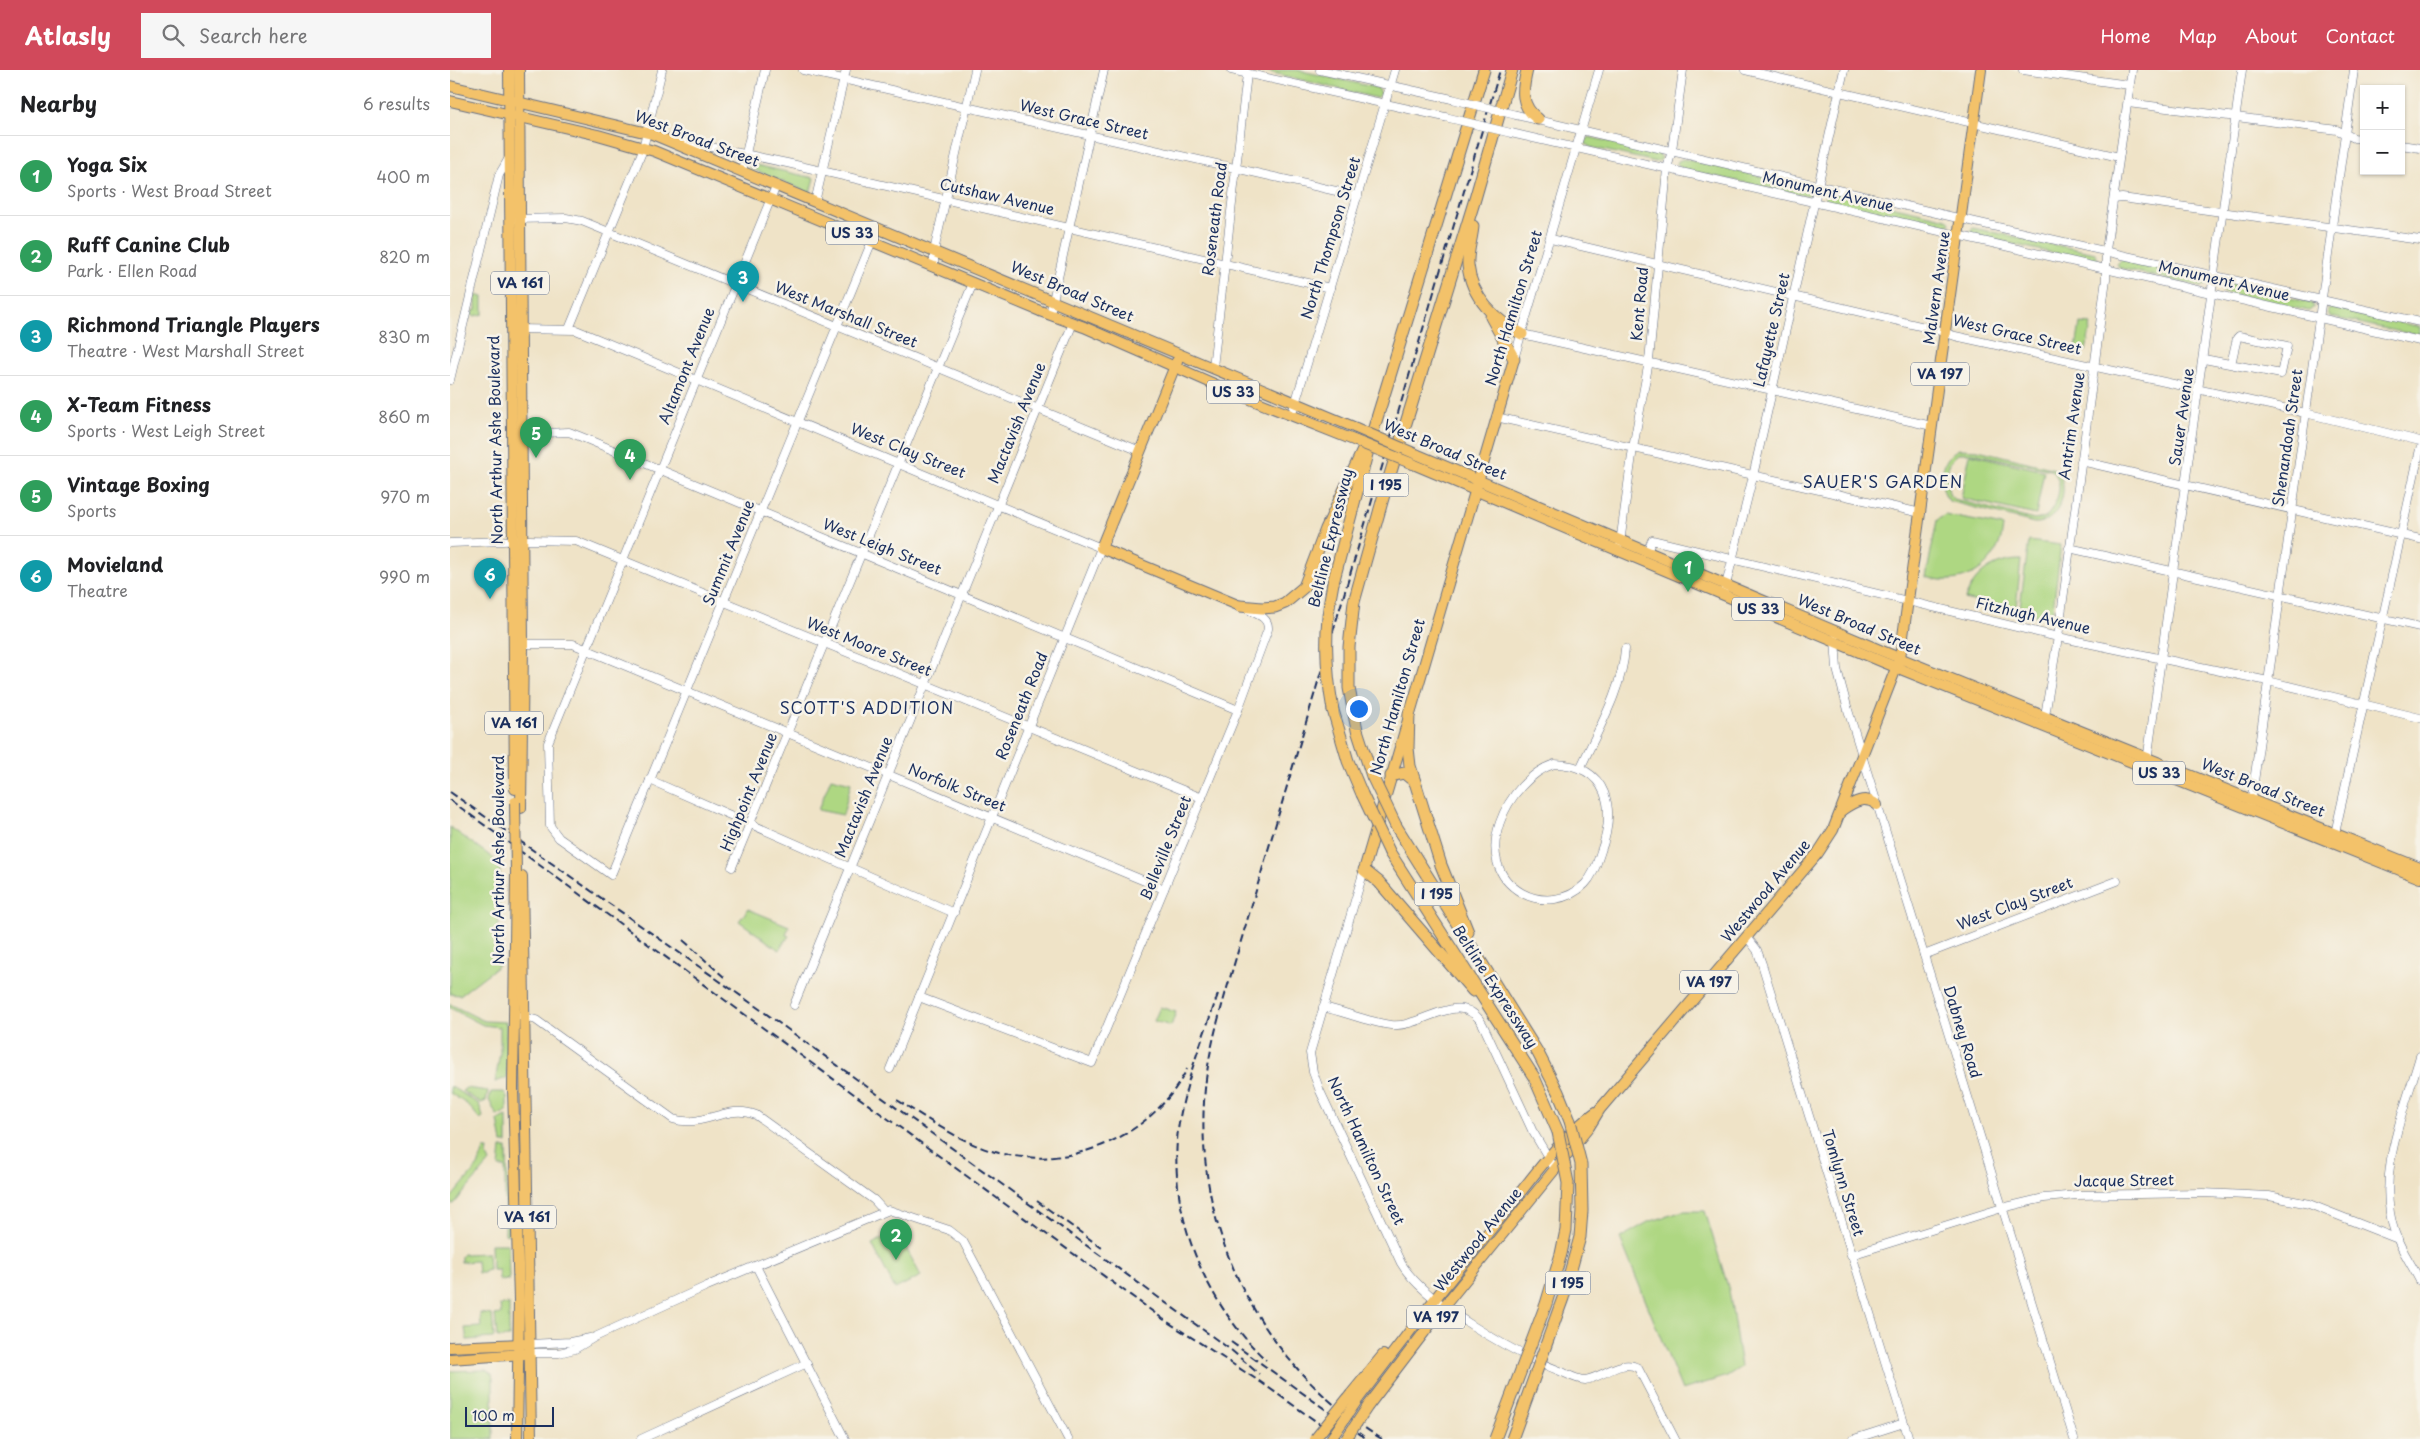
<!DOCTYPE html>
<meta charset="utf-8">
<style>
:root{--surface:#fff;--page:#f6f6f6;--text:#202124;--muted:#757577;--line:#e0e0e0;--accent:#d1495b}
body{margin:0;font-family:"Playpen Sans",sans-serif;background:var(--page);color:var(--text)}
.controls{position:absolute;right:15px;top:15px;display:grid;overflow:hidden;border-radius:0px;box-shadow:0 1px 4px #0004}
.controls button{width:45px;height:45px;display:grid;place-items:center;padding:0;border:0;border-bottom:1px solid var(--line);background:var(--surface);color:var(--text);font:25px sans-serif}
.scale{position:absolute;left:15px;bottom:12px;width:89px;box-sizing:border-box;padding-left:5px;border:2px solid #1b2f5e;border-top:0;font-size:14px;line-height:18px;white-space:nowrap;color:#1b2f5e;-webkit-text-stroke:4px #f7f3e8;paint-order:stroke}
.you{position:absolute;left:908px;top:638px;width:18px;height:18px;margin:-12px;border:4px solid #fff;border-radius:50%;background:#1a73e8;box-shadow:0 0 0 8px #1a73e833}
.badge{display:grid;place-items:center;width:32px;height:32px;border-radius:50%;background:var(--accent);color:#fff;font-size:16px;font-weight:700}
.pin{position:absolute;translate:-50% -41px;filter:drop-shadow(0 1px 2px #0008)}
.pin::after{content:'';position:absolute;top:26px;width:18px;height:15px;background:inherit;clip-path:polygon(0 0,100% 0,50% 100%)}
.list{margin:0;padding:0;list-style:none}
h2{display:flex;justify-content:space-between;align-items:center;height:65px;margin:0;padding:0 20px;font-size:21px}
h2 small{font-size:16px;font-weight:400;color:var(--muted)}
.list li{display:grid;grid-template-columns:32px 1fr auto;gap:15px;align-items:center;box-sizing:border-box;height:80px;padding:0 20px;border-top:1px solid var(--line)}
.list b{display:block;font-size:19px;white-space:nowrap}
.list p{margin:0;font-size:16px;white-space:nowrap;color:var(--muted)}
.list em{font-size:16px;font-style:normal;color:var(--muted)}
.icon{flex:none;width:28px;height:28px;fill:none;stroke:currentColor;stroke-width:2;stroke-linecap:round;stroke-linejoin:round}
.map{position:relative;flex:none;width:1970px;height:1369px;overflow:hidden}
header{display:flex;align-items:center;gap:30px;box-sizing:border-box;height:70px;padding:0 25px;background:var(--accent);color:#fff}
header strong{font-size:24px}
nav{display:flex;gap:28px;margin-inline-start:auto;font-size:18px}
.search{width:350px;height:45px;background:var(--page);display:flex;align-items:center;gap:12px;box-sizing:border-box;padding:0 18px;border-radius:0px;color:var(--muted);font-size:19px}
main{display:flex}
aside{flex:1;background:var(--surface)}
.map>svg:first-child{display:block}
.green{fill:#aed782;stroke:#648370;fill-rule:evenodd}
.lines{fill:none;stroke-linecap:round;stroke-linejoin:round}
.minor-casing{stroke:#656e83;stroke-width:9}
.major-casing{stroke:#656e83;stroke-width:12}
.highway-casing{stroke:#656e83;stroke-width:13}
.minor{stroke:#fff;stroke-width:8}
.major{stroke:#f3c26a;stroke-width:10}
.highway{stroke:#f3c26a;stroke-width:11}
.rail{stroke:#1b2f5e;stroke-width:2;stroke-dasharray:8 4;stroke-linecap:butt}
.minor-bridge-casing{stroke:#656e83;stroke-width:9;stroke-linecap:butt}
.major-bridge-casing{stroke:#656e83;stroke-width:12;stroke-linecap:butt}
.highway-bridge-casing{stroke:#656e83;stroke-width:13;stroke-linecap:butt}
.minor-bridge{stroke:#fff;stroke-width:8}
.major-bridge{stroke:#f3c26a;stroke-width:10}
.highway-bridge{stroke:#f3c26a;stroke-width:11}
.labels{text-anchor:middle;stroke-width:5;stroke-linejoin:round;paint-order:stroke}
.shield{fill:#f7f3e8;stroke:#5d6a87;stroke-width:1}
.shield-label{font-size:14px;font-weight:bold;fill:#1b2f5e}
.street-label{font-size:15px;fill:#1b2f5e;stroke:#f7f3e8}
.neighbourhood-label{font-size:16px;letter-spacing:1px;fill:#1b2f5e;stroke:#f7f3e8}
</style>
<header>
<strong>Atlasly</strong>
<div class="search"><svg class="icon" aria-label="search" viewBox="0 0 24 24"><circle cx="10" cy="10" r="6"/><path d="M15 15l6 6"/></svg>Search here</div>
<nav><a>Home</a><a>Map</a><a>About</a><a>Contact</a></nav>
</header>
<main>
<aside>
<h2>Nearby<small>6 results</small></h2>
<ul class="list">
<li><span class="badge" style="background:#2e9e5b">1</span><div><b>Yoga Six</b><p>Sports · West Broad Street</p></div><em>400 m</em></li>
<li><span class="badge" style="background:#2e9e5b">2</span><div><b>Ruff Canine Club</b><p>Park · Ellen Road</p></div><em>820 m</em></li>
<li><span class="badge" style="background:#0f9aa8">3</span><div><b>Richmond Triangle Players</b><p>Theatre · West Marshall Street</p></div><em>830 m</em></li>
<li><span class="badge" style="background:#2e9e5b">4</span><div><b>X-Team Fitness</b><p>Sports · West Leigh Street</p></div><em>860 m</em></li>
<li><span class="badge" style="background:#2e9e5b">5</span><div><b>Vintage Boxing</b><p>Sports</p></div><em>970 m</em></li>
<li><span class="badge" style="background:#0f9aa8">6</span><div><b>Movieland</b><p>Theatre</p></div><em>990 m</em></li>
</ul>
</aside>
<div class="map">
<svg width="1970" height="1369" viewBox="0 0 1970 1369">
<rect width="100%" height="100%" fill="#f7f3e8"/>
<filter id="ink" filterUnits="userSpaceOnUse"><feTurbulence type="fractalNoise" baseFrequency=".02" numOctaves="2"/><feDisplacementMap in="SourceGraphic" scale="10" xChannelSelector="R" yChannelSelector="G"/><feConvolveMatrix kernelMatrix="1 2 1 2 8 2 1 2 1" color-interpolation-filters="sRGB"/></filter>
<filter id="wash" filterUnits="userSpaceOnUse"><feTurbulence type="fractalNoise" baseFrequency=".0096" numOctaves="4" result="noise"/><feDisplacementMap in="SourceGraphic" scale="20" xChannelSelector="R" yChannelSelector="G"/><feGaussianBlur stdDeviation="1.12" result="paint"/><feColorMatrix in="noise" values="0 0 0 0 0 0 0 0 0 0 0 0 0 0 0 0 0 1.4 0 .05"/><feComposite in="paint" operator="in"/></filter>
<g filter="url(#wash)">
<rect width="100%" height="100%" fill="#efe3c7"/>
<!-- green -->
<g class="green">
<polygon points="811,0 847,0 928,18 931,24 926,28"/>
<polygon points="1139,67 1209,83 1212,89 1206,92 1140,77 1135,73"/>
<polygon points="1233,89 1358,117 1361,123 1356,126 1232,99 1227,94 1228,91"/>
<polygon points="301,94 364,108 360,123 300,98"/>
<polygon points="1381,122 1497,149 1500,153 1498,156 1470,150 1458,150 1376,131 1375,124"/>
<polygon points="1523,158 1645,183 1648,189 1643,192 1522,165 1520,162"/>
<polygon points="1672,189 1754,208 1756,214 1751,217 1670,198 1667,194"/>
<polygon points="1778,213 1861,233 1864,237 1859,241 1773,222 1772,216"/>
<polygon points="26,225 33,227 33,244 25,246 21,244 26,239"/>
<polygon points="1884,237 1970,257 1970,264 1951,262 1881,247 1878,243 1878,240"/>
<polygon points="1630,253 1641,254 1636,281 1626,279"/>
<path d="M1509,379L1528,380L1605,399C1623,415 1609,455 1584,453L1499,431C1487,416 1490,387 1509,379ZM1510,383H1522L1601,400C1617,412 1606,437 1595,448L1584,450L1504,429L1500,426C1495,411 1494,392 1510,383Z"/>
<polygon points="1520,384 1594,401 1586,445 1511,428"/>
<path d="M1495,445L1553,456C1550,496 1514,519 1476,507L1487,450Z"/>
<polygon points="1579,471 1611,475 1602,547 1569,543"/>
<path d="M1571,490L1566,538L1561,541L1515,529C1524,504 1544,490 1571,490Z"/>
<polygon points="381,708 401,713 393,745 368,740"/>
<polygon points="0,757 50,793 48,896 10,925 0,924"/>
<polygon points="298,839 339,856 336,865 339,866 329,880 289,851"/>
<polygon points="0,934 34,951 56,952 57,1008 45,1012 50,983 50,957 33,955 0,938"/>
<polygon points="710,937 726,942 721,956 704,951"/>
<polygon points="0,1016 29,1034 33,1047 30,1049 18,1035 0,1023"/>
<polygon points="16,1018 38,1021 36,1031 31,1033 12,1021"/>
<polygon points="41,1022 54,1022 57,1027 57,1041 47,1046 39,1030"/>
<polygon points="57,1046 57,1073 52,1073 48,1050"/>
<polygon points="51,1078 57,1078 58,1165 55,1164 55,1097 49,1097"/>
<polygon points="34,1079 38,1079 37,1086 40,1092 4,1134 0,1134 0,1129 28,1096"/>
<polygon points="1234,1141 1255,1141 1279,1220 1291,1297 1277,1306 1232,1320 1170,1168 1198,1152"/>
<polygon points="447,1161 471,1206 445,1219 422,1174"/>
<polygon points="41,1174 58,1174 59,1210 49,1210 49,1200 42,1200"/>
<polygon points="38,1183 39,1200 34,1201 34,1203 28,1203 27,1191 11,1192 11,1186 13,1184"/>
<polygon points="59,1234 59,1267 47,1268 45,1245 51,1244 50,1235"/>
<polygon points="30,1243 42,1245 44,1266 43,1268 17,1270 15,1258 31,1257"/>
<polygon points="36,1300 42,1304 43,1309 43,1369 0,1369 0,1301"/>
</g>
</g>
<g filter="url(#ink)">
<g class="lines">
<!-- minor casing -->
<g class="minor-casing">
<g id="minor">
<polyline points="353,0 908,126"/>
<polyline points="781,0 995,47"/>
<polyline points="870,0 1002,29"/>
<polyline points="1295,0 1669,87"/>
<polyline points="1573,0 1679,15"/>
<polyline points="1678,33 1887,60 1904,68 1914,69"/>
<polyline points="1066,45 1512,149 1970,252"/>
<polyline points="1061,63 1970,271"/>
<polyline points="222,69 337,93 880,218"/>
<polyline points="1951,75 1970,78"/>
<polyline points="292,101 315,0"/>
<polyline points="326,116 98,673 100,756 109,768 161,805 422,171"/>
<polyline points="1664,129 1672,128 1970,170"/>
<polyline points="365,132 396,0"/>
<polyline points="65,149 116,148 132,151 690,381"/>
<polyline points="1101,169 1487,260 1505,266 1851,342 1970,371"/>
<polyline points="484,197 484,181 525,0"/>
<polyline points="600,244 654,0"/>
<polyline points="66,259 126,260 651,478 440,999"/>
<polyline points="119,259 192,82 212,0"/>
<polyline points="1072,264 1482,356"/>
<polyline points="1064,289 1149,0"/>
<polyline points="1754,289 1831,304 1837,276 1789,266 1787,268 1781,294"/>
<polyline points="763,297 797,4 795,0"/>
<polyline points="0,310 49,105 59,88"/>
<polyline points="842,344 945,0"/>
<polyline points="1046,347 1471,443"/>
<polyline points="68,364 119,362 134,368 788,640"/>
<polyline points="1631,391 1970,469"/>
<polyline points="0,473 79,470 126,471 752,728"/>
<polyline points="1170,473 1183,378 1199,291 1217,99 1222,80 1233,0"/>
<polyline points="1619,478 1970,557"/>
<polyline points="1197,482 1202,470 1608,567 1818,611 1970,648"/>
<polyline points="1275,519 1303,406 1394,0"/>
<polyline points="1385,569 1387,599 1398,640 1624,1369"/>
<polyline points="68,574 123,574 714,819"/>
<polyline points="1594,652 1608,567 1656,209 1656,180 1682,0"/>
<polyline points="1697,691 1792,0"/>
<path d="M1104,694C1159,695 1167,739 1150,784C1147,794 1143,806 1135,814C1118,831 1092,834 1072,823C1017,792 1057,710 1104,694Z"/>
<path d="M1130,699C1147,661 1172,621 1175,579"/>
<polyline points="200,710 504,843"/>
<polyline points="1801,733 1904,0"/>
<polyline points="1884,768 1970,379"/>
<polyline points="282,797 523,213"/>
<path d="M914,800L860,983L863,1002L870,1021L951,1193C975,1234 1066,1284 1110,1301C1117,1304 1127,1310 1135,1310C1152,1308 1171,1288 1188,1298L1225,1369"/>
<polyline points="1297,867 1307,880 1312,894 1459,1369"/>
<polyline points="1474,885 1667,811"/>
<path d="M469,927L642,993L788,640L818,559C819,547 806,544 797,539"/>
<polyline points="344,935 623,253"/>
<path d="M873,937C895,942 918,952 941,955C972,959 1011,916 1033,955L1082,1060L1105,1099"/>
<path d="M71,946L86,950L223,1049C252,1059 277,1033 306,1045L424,1130L434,1141"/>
<path d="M1970,986C1954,1042 1925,1105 1945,1163C1951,1180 1962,1195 1970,1211"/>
<polyline points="1401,1185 1552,1138 1594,1128 1627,1125 1753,1123 1819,1126 1859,1134 1948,1169"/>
<polyline points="306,1196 395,1369"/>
<polyline points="79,1274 120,1272 140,1268"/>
<polyline points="80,1283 109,1283 125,1279 145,1267 257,1216 439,1140 499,1160 513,1171 618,1369"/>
<polyline points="191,1369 357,1293"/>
<polyline points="1404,1369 1454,1353"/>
</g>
</g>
<!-- major casing -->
<g class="major-casing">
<g id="major">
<polyline points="59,0 65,719"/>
<polyline points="69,0 73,574 71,738"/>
<polyline points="0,16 202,64 906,358"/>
<polyline points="0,31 148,65 204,81 590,241 634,257 780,321 906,371"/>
<polyline points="727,291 651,478 790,536"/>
<polyline points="966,384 1437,583 1970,798"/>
<polyline points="963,394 1433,592 1970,808"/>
<path d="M1392,740C1404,732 1415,725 1427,735"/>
<polyline points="914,800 1064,289"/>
<polyline points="66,803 63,1018 69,1230 67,1369"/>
<polyline points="72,806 81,1369"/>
<polyline points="0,1277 73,1274"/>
<polyline points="0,1289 74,1284"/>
<polyline points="901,1324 933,1285"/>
<path d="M908,1329C957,1264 1007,1200 1059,1137C1085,1104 1112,1066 1146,1042"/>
<polyline points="918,1336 995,1235 1139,1057 1150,1039 1368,783 1383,760 1450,588 1531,0"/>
</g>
</g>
<!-- highway casing -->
<g class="highway-casing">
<g id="highway">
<path d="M1077,0C1072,20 1070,36 1088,49"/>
<path d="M1023,156C1022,169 1017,182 1018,195C1021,227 1045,251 1072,264"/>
<polyline points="1041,247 1064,289"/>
<polyline points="883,513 923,361 1034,0"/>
<polyline points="790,536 812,538 825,537 835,533 854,517 876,459 913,380"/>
<polyline points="883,640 898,691 912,724"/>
<polyline points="959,643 958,678 960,696 991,795 1018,862"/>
<polyline points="922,706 907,660 899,618 899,577 904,532 935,421 1025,129 1062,0"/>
<polyline points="941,706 954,703 965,712"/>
<polyline points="946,756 1088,983 1108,1022 1120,1051"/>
<polyline points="940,783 1084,1007 1108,1062"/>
<polyline points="914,800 929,812 1023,921"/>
</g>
</g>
<!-- minor -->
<use href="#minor" class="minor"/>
<!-- major -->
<use href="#major" class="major"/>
<!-- highway -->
<use href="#highway" class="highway"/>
<!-- rail -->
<g class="rail">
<polyline points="0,722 311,940 781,1280 809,1304"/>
<polyline points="0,730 713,1249 812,1313 891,1369"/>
<polyline points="233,870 274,907"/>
<path d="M768,924C754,965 738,1004 730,1047C714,1135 752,1230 816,1290"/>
<path d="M447,1030C478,1049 510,1072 545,1082C619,1102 702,1068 737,999"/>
<polyline points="587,1131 652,1178"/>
<polyline points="781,1272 917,1369"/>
<path d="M932,1369C816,1299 746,1169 754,1032C756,993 766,956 777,918L1050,0"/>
</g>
<!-- minor-bridge casing -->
<g class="minor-bridge-casing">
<g id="minor-bridge">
<polyline points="1002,29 1066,45"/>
<polyline points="995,47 1061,63"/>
</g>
</g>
<!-- major-bridge casing -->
<g class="major-bridge-casing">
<g id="major-bridge">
<polyline points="906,358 966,384"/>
<polyline points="906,371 963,394"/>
<polyline points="65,732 66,803"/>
<polyline points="865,1369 901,1324"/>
<polyline points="881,1369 908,1329"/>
<polyline points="896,1369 918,1336"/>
</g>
</g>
<!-- highway-bridge casing -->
<g class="highway-bridge-casing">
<g id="highway-bridge">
<path d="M883,513C874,557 875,596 883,640"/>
<polyline points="922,706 946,756"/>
<polyline points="912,724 940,783"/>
<polyline points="1045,1369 1096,1234 1111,1184 1116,1160 1118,1113 1108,1062"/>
<polyline points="1062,1369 1113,1228 1130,1167 1132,1141 1131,1094 1120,1051"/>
</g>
</g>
<!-- minor-bridge -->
<use href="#minor-bridge" class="minor-bridge"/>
<!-- major-bridge -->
<use href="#major-bridge" class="major-bridge"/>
<!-- highway-bridge -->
<use href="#highway-bridge" class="highway-bridge"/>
</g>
</g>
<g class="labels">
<!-- shield labels -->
<g class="shield">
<rect x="376" y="151.5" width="52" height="23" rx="4"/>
<rect x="41" y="201.5" width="58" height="23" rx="4"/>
<rect x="1461" y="292.5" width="58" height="23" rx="4"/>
<rect x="757" y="310.5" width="52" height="23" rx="4"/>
<rect x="913.5" y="403.5" width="45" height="23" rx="4"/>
<rect x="1282" y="527.5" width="52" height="23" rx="4"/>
<rect x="35" y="641.5" width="58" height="23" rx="4"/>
<rect x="1683" y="691.5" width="52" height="23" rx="4"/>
<rect x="964.5" y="812.5" width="45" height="23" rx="4"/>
<rect x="1230" y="900.5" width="58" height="23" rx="4"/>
<rect x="48" y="1135.5" width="58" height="23" rx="4"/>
<rect x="1095.5" y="1201.5" width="45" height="23" rx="4"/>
<rect x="957" y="1235.5" width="58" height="23" rx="4"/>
</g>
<g class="shield-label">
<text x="402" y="168">US 33</text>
<text x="70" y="218">VA 161</text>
<text x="1490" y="309">VA 197</text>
<text x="783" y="327">US 33</text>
<text x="936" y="420">I 195</text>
<text x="1308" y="544">US 33</text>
<text x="64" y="658">VA 161</text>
<text x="1709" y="708">US 33</text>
<text x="987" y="829">I 195</text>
<text x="1259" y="917">VA 197</text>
<text x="77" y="1152">VA 161</text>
<text x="1118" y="1218">I 195</text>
<text x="986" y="1252">VA 197</text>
</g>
<!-- street labels -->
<g class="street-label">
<text transform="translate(634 50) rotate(13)" y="5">West Grace Street</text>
<text transform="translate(247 69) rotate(21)" y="5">West Broad Street</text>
<text transform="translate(1378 122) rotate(13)" y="5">Monument Avenue</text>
<text transform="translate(547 127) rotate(13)" y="5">Cutshaw Avenue</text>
<text transform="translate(765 149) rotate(-83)" y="5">Roseneath Road</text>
<text transform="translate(881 168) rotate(-73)" y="5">North Thompson Street</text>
<text transform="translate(1774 211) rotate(13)" y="5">Monument Avenue</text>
<text transform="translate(1487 218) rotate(-82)" y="5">Malvern Avenue</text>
<text transform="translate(622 222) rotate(23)" y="5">West Broad Street</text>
<text transform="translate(1190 234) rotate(-85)" y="5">Kent Road</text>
<text transform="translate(1064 238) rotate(-73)" y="5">North Hamilton Street</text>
<text transform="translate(396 245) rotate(22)" y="5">West Marshall Street</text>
<text transform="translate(1322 260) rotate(-77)" y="5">Lafayette Street</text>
<text transform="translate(1567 265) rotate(13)" y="5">West Grace Street</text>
<text transform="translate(237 296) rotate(-68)" y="5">Altamont Avenue</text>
<text transform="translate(1732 347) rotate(-82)" y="5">Sauer Avenue</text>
<text transform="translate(567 353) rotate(-68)" y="5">Mactavish Avenue</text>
<text transform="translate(1622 356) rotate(-82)" y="5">Antrim Avenue</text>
<text transform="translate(1838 368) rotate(-82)" y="5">Shenandoah Street</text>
<text transform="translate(46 370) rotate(-91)" y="5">North Arthur Ashe Boulevard</text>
<text transform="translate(995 380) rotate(23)" y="5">West Broad Street</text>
<text transform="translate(458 381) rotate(22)" y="5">West Clay Street</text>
<text transform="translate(881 468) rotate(-76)" y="5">Beltline Expressway</text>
<text transform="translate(432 477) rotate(22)" y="5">West Leigh Street</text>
<text transform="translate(279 483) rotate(-68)" y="5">Summit Avenue</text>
<text transform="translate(1583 546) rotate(13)" y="5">Fitzhugh Avenue</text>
<text transform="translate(1409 555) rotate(23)" y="5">West Broad Street</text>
<text transform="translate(419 577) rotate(22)" y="5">West Moore Street</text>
<text transform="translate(948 627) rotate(-74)" y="5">North Hamilton Street</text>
<text transform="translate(572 636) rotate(-68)" y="5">Roseneath Road</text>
<text transform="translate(507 718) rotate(22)" y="5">Norfolk Street</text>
<text transform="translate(1813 718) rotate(22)" y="5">West Broad Street</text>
<text transform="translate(299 722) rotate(-68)" y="5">Highpoint Avenue</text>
<text transform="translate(414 727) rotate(-68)" y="5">Mactavish Avenue</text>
<text transform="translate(716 778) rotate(-68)" y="5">Belleville Street</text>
<text transform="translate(49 790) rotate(-90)" y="5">North Arthur Ashe Boulevard</text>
<text transform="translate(1316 821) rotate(-50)" y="5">Westwood Avenue</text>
<text transform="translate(1565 834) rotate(-21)" y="5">West Clay Street</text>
<text transform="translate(1045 917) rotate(57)" y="5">Beltline Expressway</text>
<text transform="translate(1512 962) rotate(73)" y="5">Dabney Road</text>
<text transform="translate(916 1081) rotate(65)" y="5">North Hamilton Street</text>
<text transform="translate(1674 1111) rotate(-1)" y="5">Jacque Street</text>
<text transform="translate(1393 1113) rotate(73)" y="5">Tomlynn Street</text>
<text transform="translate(1028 1170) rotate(-51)" y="5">Westwood Avenue</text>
</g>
<!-- neighbourhood labels -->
<g class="neighbourhood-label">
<text x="1433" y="418">SAUER'S GARDEN</text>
<text x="417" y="644">SCOTT'S ADDITION</text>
</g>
</g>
</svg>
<div class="controls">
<button>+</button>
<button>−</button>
</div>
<div class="scale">100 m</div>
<div class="you"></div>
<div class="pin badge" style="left:1238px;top:522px;background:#2e9e5b">1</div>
<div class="pin badge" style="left:446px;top:1190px;background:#2e9e5b">2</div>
<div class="pin badge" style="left:293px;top:232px;background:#0f9aa8">3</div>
<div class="pin badge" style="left:180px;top:410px;background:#2e9e5b">4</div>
<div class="pin badge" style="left:86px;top:388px;background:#2e9e5b">5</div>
<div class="pin badge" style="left:40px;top:529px;background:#0f9aa8">6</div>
</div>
</main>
